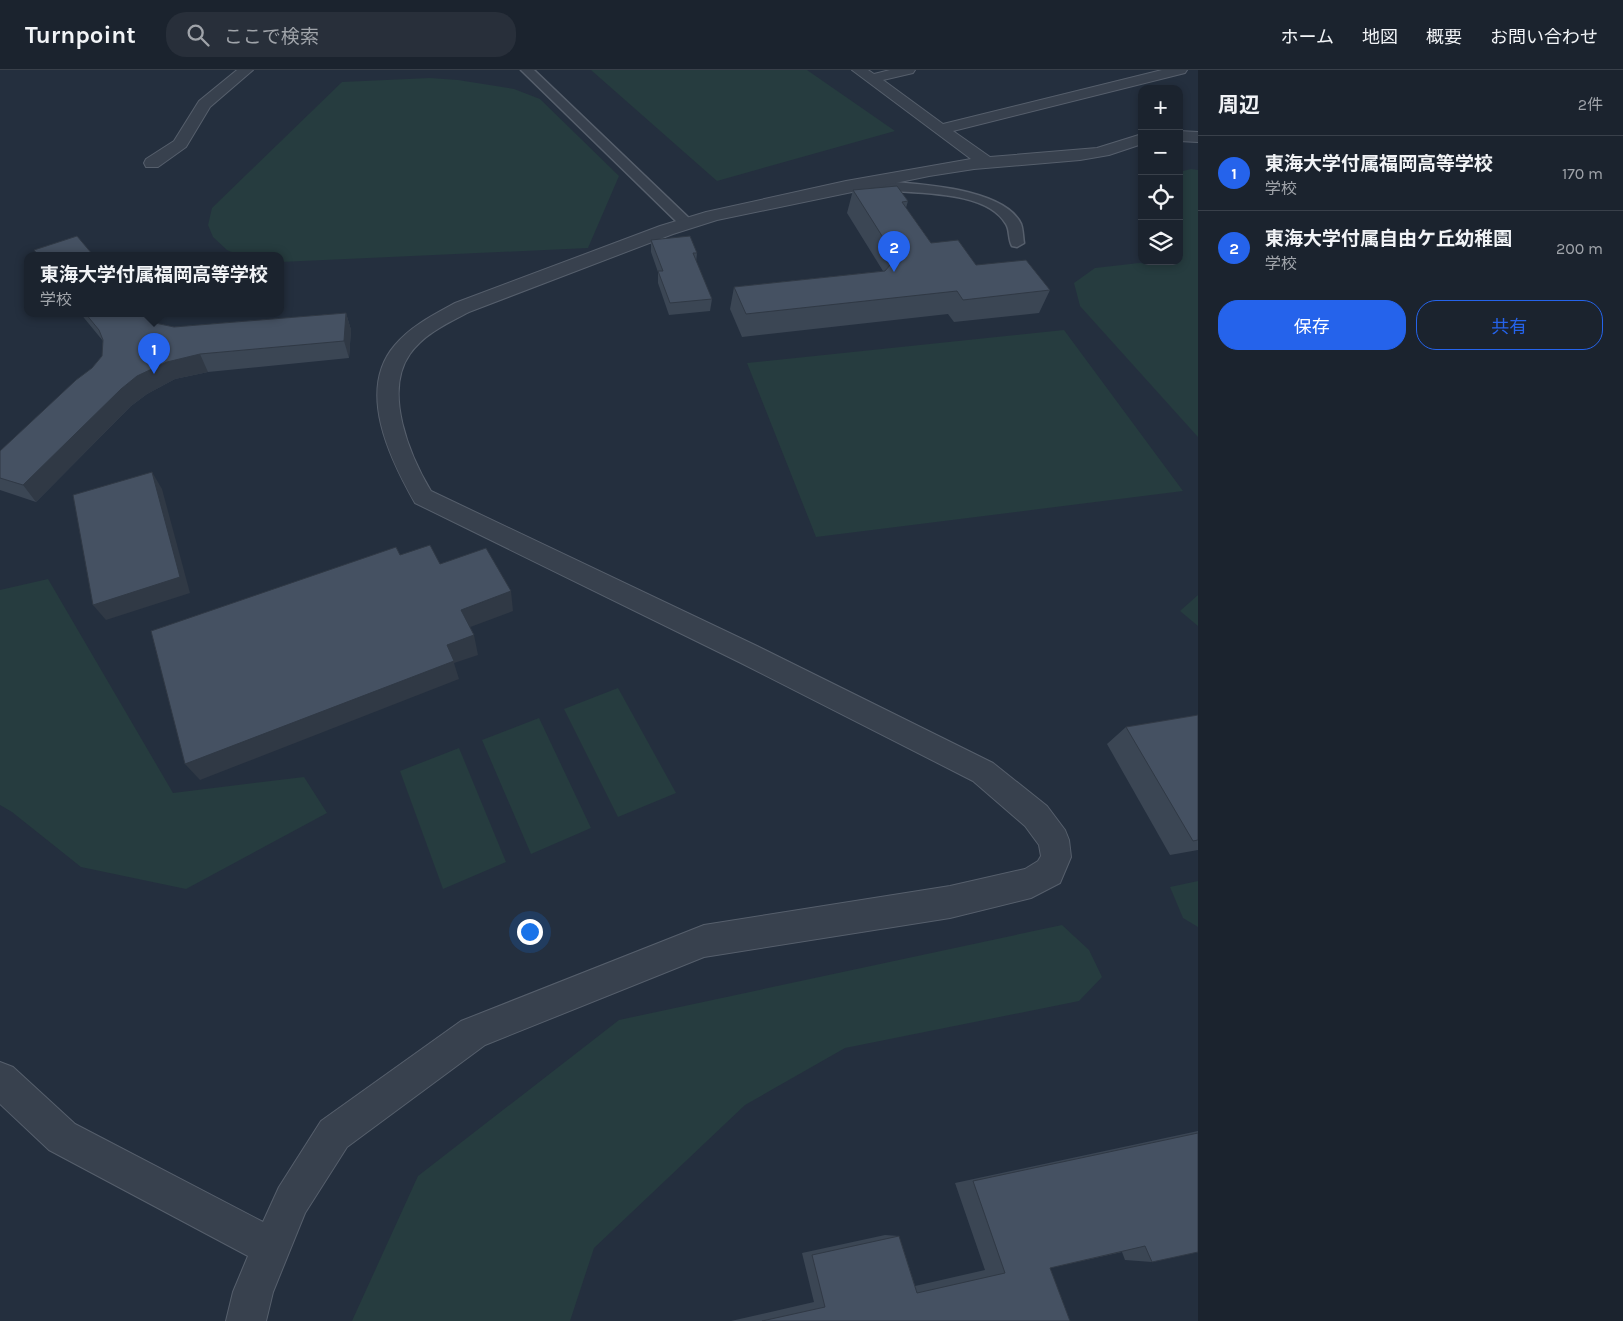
<!DOCTYPE html>
<html lang="ja">
<meta charset="utf-8">
<style>
:root{--surface:#1b232e;--page:#282f3a;--text:#f1f3f6;--muted:#a0a4aa;--line:#39404a;--accent:#2563eb}
body{margin:0;font-family:Karla,"Noto Sans JP",sans-serif;background:var(--page);color:var(--text)}
.controls{position:absolute;right:15px;top:15px;display:grid;overflow:hidden;border-radius:10px;box-shadow:0 2px 8px #0003}
.controls button{width:45px;height:45px;display:grid;place-items:center;padding:0;border:0;border-bottom:1px solid var(--line);background:var(--surface);color:var(--text);font:25px sans-serif}
.you{position:absolute;left:529px;top:861px;width:18px;height:18px;margin:-12px;border:4px solid #fff;border-radius:50%;background:#1a73e8;box-shadow:0 0 0 8px #1a73e833}
.badge{display:grid;place-items:center;width:32px;height:32px;border-radius:50%;background:var(--accent);color:#fff;font-size:16px;font-weight:700}
.pin{position:absolute;translate:-50% -41px;filter:drop-shadow(0 1px 2px #0008)}
.pin::after{content:'';position:absolute;top:26px;width:18px;height:15px;background:inherit;clip-path:polygon(0 0,100% 0,50% 100%)}
.popup{position:absolute;left:24px;top:182px;width:260px;height:65px;box-sizing:border-box;display:grid;place-content:center;border-radius:10px;background:var(--surface);filter:drop-shadow(0 1px 4px #0005);font-size:16px;white-space:nowrap;color:var(--muted)}
.popup b{font-size:19px;color:var(--text)}
.popup::after{content:'';position:absolute;left:50%;top:100%;margin-left:-10px;border:10px solid transparent;border-top-color:var(--surface)}
.list{margin:0;padding:0;list-style:none}
h2{display:flex;justify-content:space-between;align-items:center;height:65px;margin:0;padding:0 20px;font-size:21px}
h2 small{font-size:16px;font-weight:400;color:var(--muted)}
.list li{display:grid;grid-template-columns:32px 1fr auto;gap:15px;align-items:center;box-sizing:border-box;height:75px;padding:0 20px;border-top:1px solid var(--line)}
.list b{display:block;font-size:19px;white-space:nowrap}
.list p{margin:0;font-size:16px;white-space:nowrap;color:var(--muted)}
.list em{font-size:16px;font-style:normal;color:var(--muted)}
.actions{display:flex;gap:10px;padding:15px 20px}
.actions a{flex:1;padding:11px 0;border:1px solid var(--accent);border-radius:20px;text-align:center;font-size:18px;color:var(--accent)}
.actions .main{background:var(--accent);color:#fff}
.icon{flex:none;width:28px;height:28px;fill:none;stroke:currentColor;stroke-width:2;stroke-linecap:round;stroke-linejoin:round}
.map{position:relative;flex:none;width:1198px;height:1251px;overflow:hidden}
header{display:flex;align-items:center;gap:30px;box-sizing:border-box;height:70px;padding:0 25px;background:var(--surface);border-bottom:1px solid var(--line)}
header strong{font-size:24px}
nav{display:flex;gap:28px;margin-inline-start:auto;font-size:18px}
.search{width:350px;height:45px;background:var(--page);display:flex;align-items:center;gap:12px;box-sizing:border-box;padding:0 18px;border-radius:20px;color:var(--muted);font-size:19px}
main{display:flex}
aside{flex:1;background:var(--surface)}
.map>svg:first-child{display:block}
.green{fill:#263c3f}
.lines{fill:none;stroke-linecap:round;stroke-linejoin:round}
.lane-casing{stroke:#565f6c;stroke-width:3}
.street-casing{stroke:#565f6c;stroke-width:2}
.lane{fill:#38414e;fill-rule:evenodd}
.street{fill:#38414e;fill-rule:evenodd}
.wall{fill:#3b4654}
.shaded-wall{fill:#303945}
.building{fill:#455162;stroke:#303945}
</style>
<header>
<strong>Turnpoint</strong>
<div class="search"><svg class="icon" aria-label="search" viewBox="0 0 24 24"><circle cx="10" cy="10" r="6"/><path d="M15 15l6 6"/></svg>ここで検索</div>
<nav><a>ホーム</a><a>地図</a><a>概要</a><a>お問い合わせ</a></nav>
</header>
<main>
<div class="map">
<svg width="1198" height="1251" viewBox="0 0 1198 1251">
<rect width="100%" height="100%" fill="#242f3e"/>
<!-- green -->
<g class="green">
<polygon points="591,0 807,0 895,61 717,111"/>
<polygon points="430,8 458,10 514,19 540,29 619,106 588,178 280,192 280,185 238,185 227,180 213,167 208,155 212,138 342,12"/>
<polygon points="1191,99 1198,100 1198,367 1080,236 1074,213 1095,198 1139,193 1171,195 1174,191 1179,191 1179,102"/>
<polygon points="1064,260 1183,421 816,467 747,293"/>
<polygon points="48,509 173,723 304,707 327,743 186,819 81,797 12,742 0,735 0,520"/>
<polygon points="1198,525 1198,556 1180,541"/>
<polygon points="618,618 676,723 618,747 564,639"/>
<polygon points="539,648 591,758 531,784 482,670"/>
<polygon points="459,678 506,792 443,819 400,701"/>
<polygon points="1198,811 1198,857 1183,848 1170,817"/>
<polygon points="1062,855 1089,880 1102,907 1079,931 845,978 745,1035 594,1178 570,1251 352,1251 418,1106 619,950"/>
</g>
<g class="lines">
<!-- lane casing -->
<g class="lane-casing">
<g id="lane">
<polygon points="521,0 534,0 691,150 693,153 691,156 681,156"/>
<path d="M865,110C902,113 1003,115 1021,154C1023,159 1023,167 1024,173L1017,177L1012,176C1008,169 1010,160 1006,154C983,115 898,126 860,117L858,114L860,111Z"/>
</g>
</g>
<!-- street casing -->
<g class="street-casing">
<g id="street">
<polygon points="237,0 253,0 210,37 186,77 158,97 146,97 144,93 146,89 174,71 199,31"/>
<path d="M852,0H868L874,4L890,0H915L913,3L883,10L943,54L1162,0H1187L1185,3L953,61L990,87L1097,78L1142,64V74L1109,85L1080,90L974,99L929,106L717,150L673,164L469,242C448,253 424,264 410,284C383,322 410,386 431,421L757,576L993,693L1047,736L1065,760L1069,770L1071,787L1060,813L1031,828L950,848L704,887L485,975L347,1077L305,1143L273,1222L266,1251H226L233,1222L248,1186L49,1080L0,1034V992L13,997L75,1054L263,1152L279,1117L321,1051L461,951L704,855L950,816L1025,799L1038,791L1041,786L1039,775L1025,756L973,711L739,592L415,433C390,389 356,320 395,275C411,256 433,245 455,233L660,156L706,142L846,111L971,89Z"/>
<polygon points="1179,61 1198,62 1198,72 1179,71"/>
</g>
</g>
<!-- lane -->
<use href="#lane" class="lane"/>
<!-- street -->
<use href="#street" class="street"/>
</g>
<!-- wall -->
<g class="wall">
<polygon points="853,120 908,131 906,138 931,173 976,195 1050,220 1039,243 954,252 948,244 742,267 730,239 734,217 883,201 847,143"/>
<polygon points="651,170 697,183 696,193 712,229 710,241 669,245 658,213 658,202 651,182"/>
<polygon points="80,243 141,243 144,245 155,253 174,257 346,243 351,260 349,288 208,302 175,309 147,324 131,336 36,432 0,420 0,381 92,298 102,286 103,271"/>
<polygon points="1198,645 1198,780 1170,785 1107,674 1126,657"/>
<polygon points="1198,1061 1198,1182 1152,1192 1125,1190 1122,1182 1050,1198 1070,1251 731,1251 814,1232 802,1183 885,1165 899,1166 915,1216 985,1200 955,1113"/>
</g>
<!-- shaded-wall -->
<g class="shaded-wall">
<polygon points="346,243 351,260 349,288 344,271"/>
<polygon points="200,284 208,302 175,309 147,324 131,336 36,432 23,415 121,319 137,306 167,292"/>
<polygon points="152,402 162,419 190,523 106,550 93,535"/>
<polygon points="511,521 513,541 465,559 461,540"/>
<polygon points="474,565 478,585 454,593 459,609 200,710 185,694 447,575"/>
</g>
<!-- building -->
<g class="building">
<polygon points="897,116 908,131 902,132 931,173 958,170 976,195 1026,190 1050,220 963,230 957,221 746,244 734,217 885,201 896,188 853,120"/>
<polygon points="77,166 93,185 38,185 34,180"/>
<polygon points="690,166 697,183 693,183 712,229 670,233 658,201 663,201 651,170"/>
<polygon points="85,243 141,243 144,245 155,253 174,257 346,243 344,271 200,284 167,292 137,306 121,319 23,415 0,408 0,381 76,310 92,298 102,286 103,270 99,260"/>
<polygon points="152,402 180,507 93,535 73,425"/>
<polygon points="430,475 440,494 486,478 511,521 461,540 474,565 447,575 454,591 185,694 151,561 396,477 400,485"/>
<polygon points="1198,645 1198,770 1193,771 1126,657"/>
<polygon points="1198,1063 1198,1182 1152,1192 1145,1176 1050,1198 1070,1251 762,1251 825,1237 812,1185 899,1166 917,1223 1005,1203 973,1111"/>
</g>
</svg>
<div class="controls">
<button>+</button>
<button>−</button>
<button><svg class="icon" aria-label="locate" viewBox="0 0 24 24"><circle cx="12" cy="12" r="6"/><path d="M12 2v4M12 18v4M2 12h4M18 12h4"/></svg></button>
<button><svg class="icon" aria-label="layers" viewBox="0 0 24 24"><path d="M12 4l9 5-9 5-9-5zM3 14l9 5 9-5"/></svg></button>
</div>
<div class="you"></div>
<div class="pin badge" style="left:154px;top:304px">1</div>
<div class="popup"><b>東海大学付属福岡高等学校</b>学校</div>
<div class="pin badge" style="left:894px;top:202px">2</div>
</div>
<aside>
<h2>周辺<small>2件</small></h2>
<ul class="list">
<li><span class="badge">1</span><div><b>東海大学付属福岡高等学校</b><p>学校</p></div><em>170 m</em></li>
<li><span class="badge">2</span><div><b>東海大学付属自由ケ丘幼稚園</b><p>学校</p></div><em>200 m</em></li>
</ul>
<div class="actions"><a class="main">保存</a><a>共有</a></div>
</aside>
</main>
